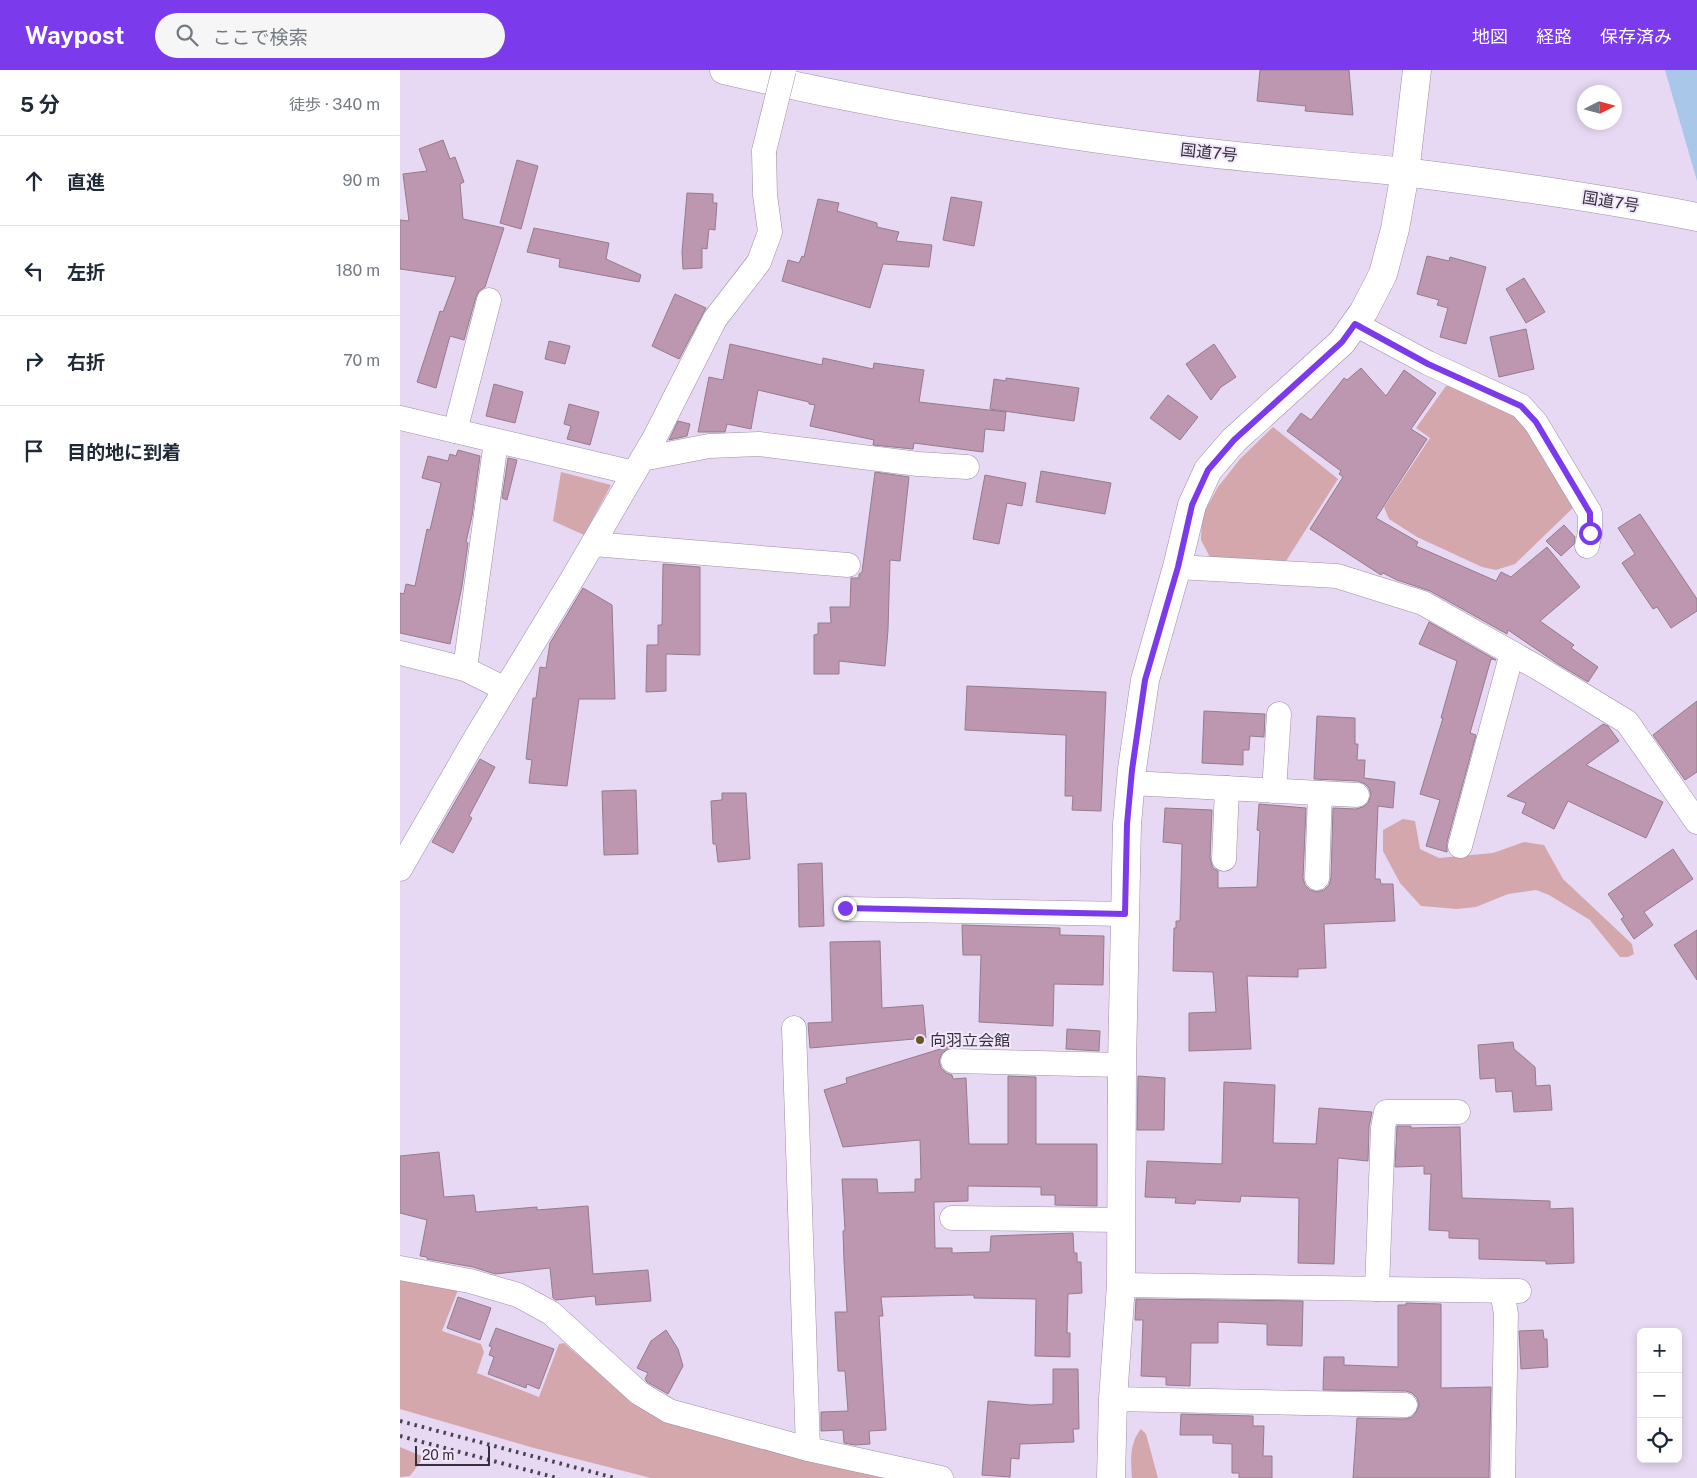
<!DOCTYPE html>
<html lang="ja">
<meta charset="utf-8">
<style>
:root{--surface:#fff;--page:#f6f6f7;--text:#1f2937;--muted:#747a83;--line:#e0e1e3;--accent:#7c3aed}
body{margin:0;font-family:"Public Sans","Noto Sans JP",sans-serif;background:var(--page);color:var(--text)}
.controls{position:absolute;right:15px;bottom:15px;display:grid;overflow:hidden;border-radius:8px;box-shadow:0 2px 8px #0003}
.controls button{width:45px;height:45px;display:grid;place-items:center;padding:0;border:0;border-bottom:1px solid var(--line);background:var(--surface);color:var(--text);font:25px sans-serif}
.compass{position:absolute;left:1177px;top:15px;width:45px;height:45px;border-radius:50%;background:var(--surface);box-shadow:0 2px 8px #0003;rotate:84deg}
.scale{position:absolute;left:15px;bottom:12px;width:75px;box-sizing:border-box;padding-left:5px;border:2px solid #342f39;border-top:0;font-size:14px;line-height:18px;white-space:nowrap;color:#342f39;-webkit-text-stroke:4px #f3e7fd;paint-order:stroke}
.stop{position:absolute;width:15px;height:15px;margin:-11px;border:4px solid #7c3aed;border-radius:50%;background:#fff}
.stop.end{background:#7c3aed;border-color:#fff;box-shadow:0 1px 5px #0008}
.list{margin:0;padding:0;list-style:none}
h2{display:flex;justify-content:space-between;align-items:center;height:65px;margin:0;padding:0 20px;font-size:21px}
h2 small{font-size:16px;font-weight:400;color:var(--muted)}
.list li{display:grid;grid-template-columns:32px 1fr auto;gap:15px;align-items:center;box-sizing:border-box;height:90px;padding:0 20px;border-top:1px solid var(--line)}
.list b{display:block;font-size:19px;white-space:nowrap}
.list em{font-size:16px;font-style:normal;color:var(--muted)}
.icon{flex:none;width:28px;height:28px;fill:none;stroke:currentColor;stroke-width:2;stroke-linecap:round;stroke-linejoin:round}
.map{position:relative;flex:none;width:1297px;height:1408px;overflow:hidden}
header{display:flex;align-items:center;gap:30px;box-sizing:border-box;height:70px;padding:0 25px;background:var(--accent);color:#fff}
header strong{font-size:24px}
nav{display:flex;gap:28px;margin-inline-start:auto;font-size:18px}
.search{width:350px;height:45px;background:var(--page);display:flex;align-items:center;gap:12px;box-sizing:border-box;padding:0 18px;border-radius:28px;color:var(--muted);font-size:19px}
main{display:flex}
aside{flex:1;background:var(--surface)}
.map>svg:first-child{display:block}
.green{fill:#d4a7ad}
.water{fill:#a8c7e9}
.building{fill:#bd96b0;stroke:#957c8c}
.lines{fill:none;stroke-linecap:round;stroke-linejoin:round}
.minor-casing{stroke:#9c8fa7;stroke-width:25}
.tertiary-casing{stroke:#9c8fa7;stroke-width:29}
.trunk-casing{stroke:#9c8fa7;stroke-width:29}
.minor{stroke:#fff;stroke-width:24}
.tertiary{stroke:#fff;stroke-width:28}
.trunk{stroke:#fff;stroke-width:28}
.rail{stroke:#48424e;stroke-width:4;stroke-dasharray:2.5 5;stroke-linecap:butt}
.minor-bridge-casing{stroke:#9c8fa7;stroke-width:25;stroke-linecap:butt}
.minor-bridge{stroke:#fff;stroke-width:24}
.route{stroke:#7c3aed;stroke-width:6}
.poi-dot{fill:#655a26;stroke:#f3e7fd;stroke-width:2}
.labels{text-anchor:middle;stroke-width:4;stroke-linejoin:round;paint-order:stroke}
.street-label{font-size:16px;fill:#342f39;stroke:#f3e7fd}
.poi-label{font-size:16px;fill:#342f39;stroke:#f3e7fd;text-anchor:start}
</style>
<header>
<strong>Waypost</strong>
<div class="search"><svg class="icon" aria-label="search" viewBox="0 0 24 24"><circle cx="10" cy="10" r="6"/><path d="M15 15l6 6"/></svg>ここで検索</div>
<nav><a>地図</a><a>経路</a><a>保存済み</a></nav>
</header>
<main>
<aside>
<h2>5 分<small>徒歩 · 340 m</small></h2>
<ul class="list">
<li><svg class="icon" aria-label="ahead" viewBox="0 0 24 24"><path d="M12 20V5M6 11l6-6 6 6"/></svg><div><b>直進</b></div><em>90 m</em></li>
<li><svg class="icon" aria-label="left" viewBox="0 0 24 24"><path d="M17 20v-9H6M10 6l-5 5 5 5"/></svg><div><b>左折</b></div><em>180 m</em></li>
<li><svg class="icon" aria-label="right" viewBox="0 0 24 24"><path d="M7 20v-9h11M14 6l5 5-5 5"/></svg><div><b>右折</b></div><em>70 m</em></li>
<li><svg class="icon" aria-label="arrive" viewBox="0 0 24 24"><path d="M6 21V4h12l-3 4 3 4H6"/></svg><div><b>目的地に到着</b></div></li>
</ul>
</aside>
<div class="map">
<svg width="1297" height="1408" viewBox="0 0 1297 1408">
<rect width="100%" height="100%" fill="#e7d9f3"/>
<!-- green -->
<g class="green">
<polygon points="1055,315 1124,347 1176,435 1115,494 1096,500 1082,497 1017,467 989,449 984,437 1030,368 1016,358 1046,316"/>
<polygon points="873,357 938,409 886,491 867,495 812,491 801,470 802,446 818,417 840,389"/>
<polygon points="161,402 211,415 184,465 153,451"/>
<polygon points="1003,749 1015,751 1020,779 1039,788 1093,783 1124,772 1144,775 1163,809 1232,874 1234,884 1228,887 1220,887 1190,850 1149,825 1136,820 1108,824 1076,837 1057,839 1021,836 1000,813 983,781 983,760"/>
<polygon points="0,1208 58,1220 42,1261 81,1274 84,1282 77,1303 139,1327 159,1274 164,1273 185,1291 247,1339 506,1408 251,1408 134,1378 0,1339"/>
<path d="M741,1359L746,1364L758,1408H732C731,1390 729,1374 741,1359Z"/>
<polygon points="0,1377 24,1387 10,1406 0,1407"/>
</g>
<!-- water -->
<polygon class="water" points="1265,0 1297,0 1297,111"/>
<!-- building -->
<g class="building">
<polygon points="860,0 949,0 953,45 905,41 906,36 857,31"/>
<polygon points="43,70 50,89 55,87 64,112 60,114 63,149 104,158 85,217 79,221 76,227 64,270 50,266 36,318 17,312 40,241 43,242 56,207 0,199 0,150 9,151 3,104 27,101 19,79"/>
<polygon points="117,90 138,96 121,159 100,153"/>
<polygon points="287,123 313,124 313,133 317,133 315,160 309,159 307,179 302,178 302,198 283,199 282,182"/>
<polygon points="551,127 582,132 574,176 543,170"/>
<polygon points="418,129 439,133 437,141 477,153 477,157 499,162 496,171 532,175 529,197 483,194 470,238 382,211 388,190 399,193 402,186 404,187"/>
<polygon points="134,158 209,173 206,189 241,205 239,212 159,197 160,189 127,182"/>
<polygon points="1027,186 1049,191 1050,187 1086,197 1066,274 1040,267 1048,238 1037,235 1039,230 1017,224"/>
<polygon points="1124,208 1145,242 1126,253 1106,219"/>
<polygon points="275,224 306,238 279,289 252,276"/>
<polygon points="1126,259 1134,299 1099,307 1090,267"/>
<polygon points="149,271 170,276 165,294 145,289"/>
<polygon points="330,274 422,295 423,288 473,299 474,293 524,300 519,332 606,342 604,361 585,359 583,382 514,373 513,379 473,375 474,370 410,356 415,335 409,334 409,332 358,320 351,359 327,354 325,362 298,362 309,307 323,310"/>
<polygon points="814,274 836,307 821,317 811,330 786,294"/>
<polygon points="961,298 986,326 1004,300 1036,323 1011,359 1027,369 976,448 1018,472 1016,476 1096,511 1101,502 1111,507 1147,477 1180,517 1140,551 1174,575 1171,578 1198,597 1188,612 1158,594 1108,560 1107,564 1030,521 997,510 983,503 981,505 910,459 943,407 939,404 941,401 887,361 901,343 911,350 944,308 947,310"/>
<polygon points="606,308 679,318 674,351 590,339 594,309 606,311"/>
<polygon points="94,314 123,322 115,353 86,346"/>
<polygon points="768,325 798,347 780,370 750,348"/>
<polygon points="169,334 199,342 190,375 167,369 171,356 164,354"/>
<polygon points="278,351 290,354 287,366 269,370"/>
<polygon points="58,380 80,386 72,446 66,472 68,473 62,516 50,574 0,563 0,523 4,524 6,514 15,516 27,459 30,460 41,413 22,408 28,386 48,391 50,384 56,386"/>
<polygon points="108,388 117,390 107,430 102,428"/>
<polygon points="641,401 711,413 705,444 636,432"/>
<polygon points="475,402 509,407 500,491 490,490 488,560 485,596 439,591 439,604 414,604 414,565 418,564 418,553 431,553 430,537 450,537 451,508 459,508 459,504 462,502"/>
<polygon points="585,405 626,413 622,436 607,433 599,474 573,469"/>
<polygon points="1240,444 1297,529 1297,541 1271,558 1257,537 1253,539 1222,493 1235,484 1218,458"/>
<polygon points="1164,455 1175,467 1174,474 1161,486 1146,471"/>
<polygon points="263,494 300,497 300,585 266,584 266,621 246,622 247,575 258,575 258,555 262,555"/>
<polygon points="183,518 212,535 215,629 179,629 167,716 129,713 132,690 126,689 133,628 136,628 140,597 146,598 150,573"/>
<polygon points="1029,552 1096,590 1091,589 1070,663 1076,665 1047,772 1047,782 1026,776 1040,730 1020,724 1043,648 1041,648 1057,591 1019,574"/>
<polygon points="567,616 706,622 701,741 672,740 673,726 665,726 666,665 565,660"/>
<polygon points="1297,631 1297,702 1285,710 1253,665"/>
<polygon points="804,641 865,644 864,667 850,666 849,680 843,680 843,695 802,693"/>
<polygon points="917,646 955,648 955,674 958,674 957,690 965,690 964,708 995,712 993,738 978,736 975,809 980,809 981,814 993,814 995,851 924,854 926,898 898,899 898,907 847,906 851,979 789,981 789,943 816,942 813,902 773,901 774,858 776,858 776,851 780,851 782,774 763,772 765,738 812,740 810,788 813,798 818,801 818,818 857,817 860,761 857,760 859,734 906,738 903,808 905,815 910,820 917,822 924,820 929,815 931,808 933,738 956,739 963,737 968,733 971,725 969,718 965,714 958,711 914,709"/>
<polygon points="1203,654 1208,656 1219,671 1186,695 1263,732 1246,768 1168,731 1154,759 1122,743 1126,733 1107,726"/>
<polygon points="80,689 95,697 69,746 72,748 53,783 32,772"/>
<polygon points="236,720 238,784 204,785 202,721"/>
<polygon points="322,723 346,723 350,789 318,792 316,774 313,774 311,731 322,730"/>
<polygon points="1273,779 1293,809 1244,842 1253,855 1234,869 1221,849 1224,847 1208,824"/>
<polygon points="422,793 424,856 399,857 398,794"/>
<polygon points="562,855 660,858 660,865 704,866 703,915 654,914 653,956 579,952 581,885 563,885"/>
<polygon points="1297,860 1297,910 1274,875"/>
<polygon points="480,871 482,938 523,935 526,968 410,978 408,953 432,952 430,872"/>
<polygon points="667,959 700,961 699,981 666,979"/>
<polygon points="1113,972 1114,979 1135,997 1136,1016 1150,1015 1152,1040 1114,1042 1112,1021 1096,1022 1095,1008 1080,1009 1078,975"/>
<polygon points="550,976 551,978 542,983 539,991 541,998 546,1003 552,1005 553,1009 566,1008 569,1074 608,1074 608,1006 636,1007 636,1074 697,1074 697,1136 655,1135 655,1125 641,1125 641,1117 568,1116 568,1131 534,1132 535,1178 552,1178 552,1183 590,1182 591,1166 673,1163 674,1183 677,1183 677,1192 681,1192 682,1223 668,1224 667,1263 670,1263 670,1287 635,1286 636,1229 574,1228 574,1225 481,1227 483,1246 479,1246 486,1360 469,1361 470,1374 455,1375 444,1373 443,1360 421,1361 421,1342 448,1341 445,1301 438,1301 435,1242 447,1242 444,1191 443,1161 445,1160 442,1109 477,1109 478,1123 515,1122 515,1109 521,1109 520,1070 443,1077 424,1020 447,1013 446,1008"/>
<polygon points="738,1006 765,1008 764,1060 737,1060"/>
<polygon points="824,1012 875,1015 873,1073 916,1074 919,1038 972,1042 969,1057 968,1091 938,1088 934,1194 898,1193 899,1128 841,1126 840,1132 796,1130 795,1134 775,1133 776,1128 745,1127 747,1091 822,1094"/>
<polygon points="997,1056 1011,1056 1011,1058 1060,1057 1062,1128 1150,1131 1150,1139 1173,1138 1174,1193 1146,1194 1146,1191 1079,1189 1079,1169 1049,1168 1049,1161 1029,1160 1031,1104 1024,1104 1024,1096 995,1097"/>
<polygon points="39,1082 44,1127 74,1125 76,1142 137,1137 137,1140 188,1136 193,1204 248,1200 251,1231 196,1235 195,1226 156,1230 153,1228 150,1198 95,1204 73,1197 27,1189 27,1187 20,1186 27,1150 0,1143 0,1086"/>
<polygon points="58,1227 91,1238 80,1270 47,1258"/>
<polygon points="736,1229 903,1231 902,1276 867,1275 867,1254 818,1252 818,1273 791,1273 790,1316 766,1315 766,1307 741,1306 743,1250 735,1250"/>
<polygon points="1006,1233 1041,1234 1041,1318 1091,1317 1089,1408 953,1408 957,1348 1005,1349 1012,1347 1016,1342 1019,1335 1017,1328 1012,1323 1006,1321 923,1320 924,1287 944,1287 944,1295 998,1297 998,1235 1006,1235"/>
<polygon points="96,1258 154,1279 139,1319 127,1314 126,1318 88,1304 94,1287 89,1285 92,1277 89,1276"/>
<polygon points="266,1260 278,1279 283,1296 268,1324 247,1312 245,1309 248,1303 237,1298 251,1271"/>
<polygon points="1143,1260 1144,1269 1147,1269 1148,1297 1121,1299 1119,1261"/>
<polygon points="653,1299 678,1299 679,1359 673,1359 674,1372 620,1374 619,1389 611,1388 610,1407 582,1405 588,1331 631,1335 653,1334"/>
<polygon points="781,1344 853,1346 853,1356 864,1356 863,1386 872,1386 872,1408 839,1408 839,1403 832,1403 832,1374 813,1373 813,1365 780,1365"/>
</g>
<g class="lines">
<!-- minor casing -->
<g class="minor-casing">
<g id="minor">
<polyline points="955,254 1028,293 1121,336 1136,353 1190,443 1190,463 1187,476"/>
<polyline points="0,348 234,403"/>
<polyline points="55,361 89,230"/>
<polyline points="242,389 309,376 359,374 518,394 567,397"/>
<polyline points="193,474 448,495"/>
<polyline points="777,497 937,506 1023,533 1140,599 1227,652 1297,752"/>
<polyline points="0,583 65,599 105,619"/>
<polyline points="65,599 96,371"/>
<polyline points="731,713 957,725"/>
<polyline points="874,721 879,644"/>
<polyline points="1060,776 1112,583"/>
<polyline points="824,789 827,718"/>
<polyline points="0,799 75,669 174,506 255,367 315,249 359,192 370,162 365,125 364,81"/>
<polyline points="917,808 920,723"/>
<polyline points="445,839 725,844"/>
<polyline points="394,958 408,1379"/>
<polyline points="553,991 722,995"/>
<polyline points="552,1148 721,1150"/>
<polyline points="0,1198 70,1211 118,1225 151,1243 239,1323 269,1341 408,1379 541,1408"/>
<polyline points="721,1215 1119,1221"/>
<polyline points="977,1219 983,1058 986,1042 1058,1042"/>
<polyline points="1102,1221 1106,1244 1103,1408"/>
<polyline points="713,1329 1005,1335"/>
</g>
</g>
<!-- tertiary casing -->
<g class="tertiary-casing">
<polyline id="tertiary" points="711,1408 713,1329 721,1215 722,995 727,754 732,699 745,610 777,497 792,435 808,400 834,370 942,272 964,241 983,204 995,159 1005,103 1017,0"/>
</g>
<!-- trunk casing -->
<g class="trunk-casing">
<path id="trunk" d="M324,0C475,35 628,61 782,80C856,89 930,94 1004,102C1102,114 1200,128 1297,147"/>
</g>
<!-- minor -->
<use href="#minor" class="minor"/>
<!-- tertiary -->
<use href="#tertiary" class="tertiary"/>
<!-- trunk -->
<use href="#trunk" class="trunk"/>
<!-- rail -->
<g class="rail">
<polyline points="0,1351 215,1408"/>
<polyline points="0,1366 157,1408"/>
</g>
<!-- minor-bridge casing -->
<g class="minor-bridge-casing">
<polyline id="minor-bridge" points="364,81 384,0"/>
</g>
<!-- minor-bridge -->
<use href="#minor-bridge" class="minor-bridge"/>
</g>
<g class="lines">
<!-- route -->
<polyline class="route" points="445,838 725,844 727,754 732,700 745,610 778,497 792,435 808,400 834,370 942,272 955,254 1028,294 1121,336 1136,352 1190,443 1190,463"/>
</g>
<!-- markers -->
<circle class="poi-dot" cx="520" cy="970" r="5"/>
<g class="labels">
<!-- street labels -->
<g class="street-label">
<text transform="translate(809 82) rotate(6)" y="6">国道7号</text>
<text transform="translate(1211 131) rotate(9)" y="6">国道7号</text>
</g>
<!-- poi labels -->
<g class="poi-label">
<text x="530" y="976">向羽立会館</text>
</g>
</g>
</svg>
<div class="controls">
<button>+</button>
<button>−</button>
<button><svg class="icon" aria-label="locate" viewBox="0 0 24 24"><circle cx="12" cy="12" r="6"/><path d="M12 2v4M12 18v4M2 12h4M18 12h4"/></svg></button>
</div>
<svg class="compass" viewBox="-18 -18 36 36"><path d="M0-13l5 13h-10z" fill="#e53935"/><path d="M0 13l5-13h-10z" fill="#747a83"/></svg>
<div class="scale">20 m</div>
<div class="stop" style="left:1190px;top:463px"></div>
<div class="stop end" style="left:445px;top:838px"></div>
</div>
</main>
